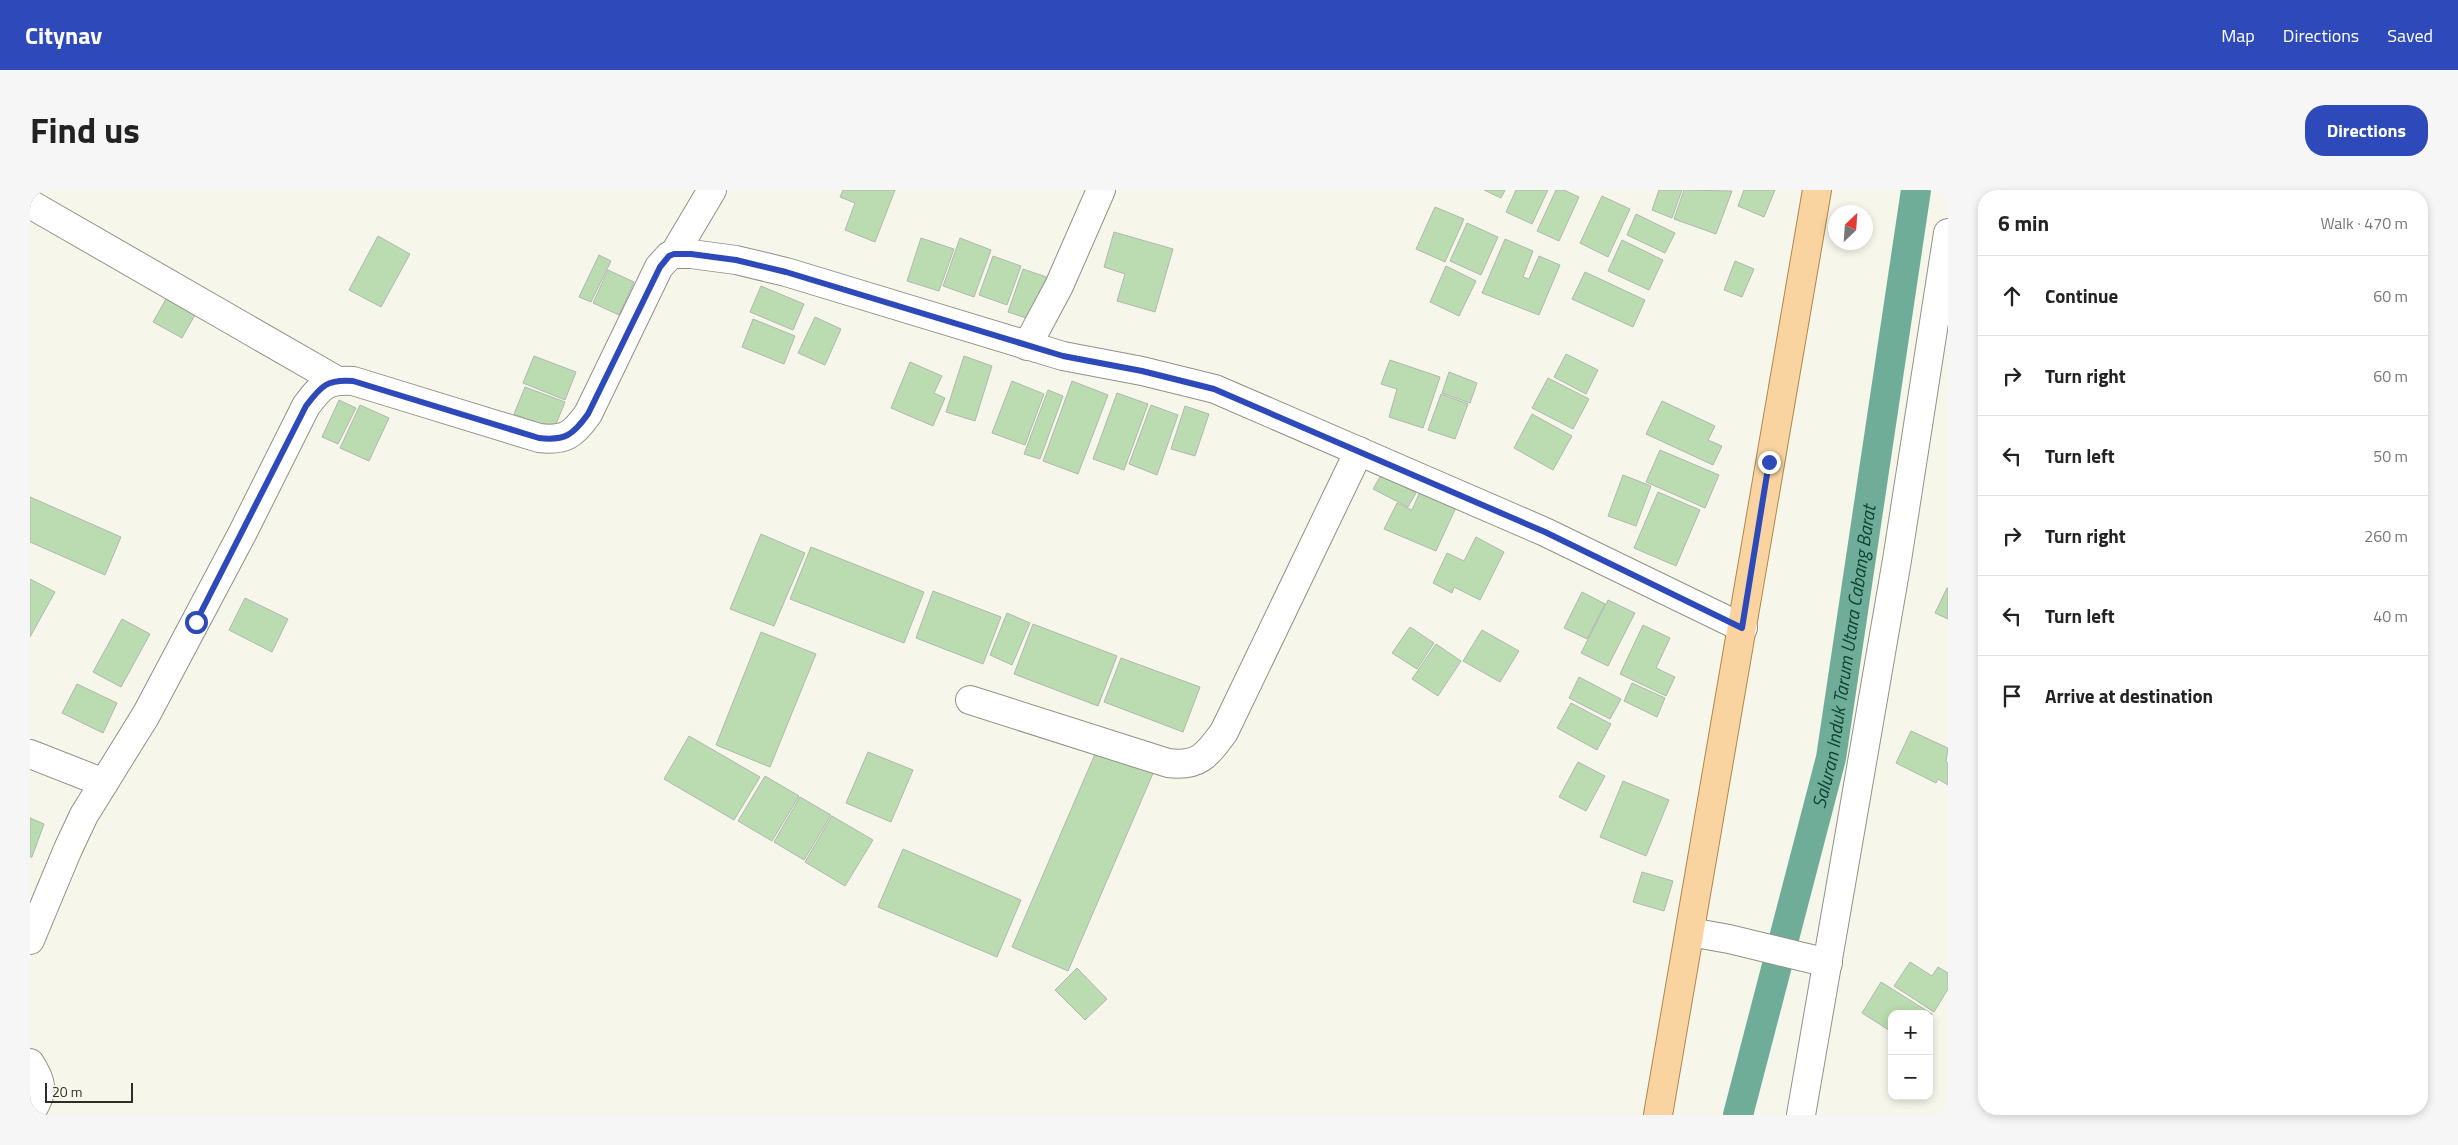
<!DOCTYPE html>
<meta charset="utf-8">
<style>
:root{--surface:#fff;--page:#f6f6f6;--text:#222;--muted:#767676;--line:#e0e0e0;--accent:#2d49ba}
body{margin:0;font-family:"Titillium Web",sans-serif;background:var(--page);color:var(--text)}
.controls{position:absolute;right:15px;bottom:15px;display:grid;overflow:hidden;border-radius:10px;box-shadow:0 2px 8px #0003}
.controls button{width:45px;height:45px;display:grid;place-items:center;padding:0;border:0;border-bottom:1px solid var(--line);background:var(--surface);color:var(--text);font:25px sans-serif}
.compass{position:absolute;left:1798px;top:15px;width:45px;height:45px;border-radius:50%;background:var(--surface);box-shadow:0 2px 8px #0003;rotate:25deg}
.scale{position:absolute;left:15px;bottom:12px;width:88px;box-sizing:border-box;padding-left:5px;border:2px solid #2d2d29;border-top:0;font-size:14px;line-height:18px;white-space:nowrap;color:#2d2d29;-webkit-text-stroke:4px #f6f6eb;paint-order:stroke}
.stop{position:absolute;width:15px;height:15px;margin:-11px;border:4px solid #2d49ba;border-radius:50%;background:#fff}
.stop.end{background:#2d49ba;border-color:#fff;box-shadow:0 1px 5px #0008}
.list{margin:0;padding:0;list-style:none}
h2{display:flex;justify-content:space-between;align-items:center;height:65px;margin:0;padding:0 20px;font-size:21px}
h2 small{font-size:16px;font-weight:400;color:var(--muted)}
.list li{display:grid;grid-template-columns:32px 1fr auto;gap:15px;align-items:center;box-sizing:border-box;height:80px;padding:0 20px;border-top:1px solid var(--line)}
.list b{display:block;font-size:19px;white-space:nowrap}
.list em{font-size:16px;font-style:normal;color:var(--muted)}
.icon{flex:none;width:28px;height:28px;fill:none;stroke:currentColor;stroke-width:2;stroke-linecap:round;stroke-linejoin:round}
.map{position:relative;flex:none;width:1918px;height:925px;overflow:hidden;border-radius:20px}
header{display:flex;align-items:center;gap:30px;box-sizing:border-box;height:70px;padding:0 25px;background:var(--accent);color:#fff}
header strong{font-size:24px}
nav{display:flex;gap:28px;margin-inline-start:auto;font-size:18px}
.intro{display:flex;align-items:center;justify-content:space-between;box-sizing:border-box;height:120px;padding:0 30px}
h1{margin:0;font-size:35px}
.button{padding:12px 22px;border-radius:20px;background:var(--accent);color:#fff;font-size:18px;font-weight:700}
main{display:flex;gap:30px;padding:0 30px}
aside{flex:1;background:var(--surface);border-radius:20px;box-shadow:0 2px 8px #0003}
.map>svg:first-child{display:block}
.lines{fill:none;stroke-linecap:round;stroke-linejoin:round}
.canal{stroke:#70ad98;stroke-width:30}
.building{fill:#badcb0;stroke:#b1b8af}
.minor-casing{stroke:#919187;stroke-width:30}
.major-casing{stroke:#af874d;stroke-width:30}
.minor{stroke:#fff;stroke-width:28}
.major{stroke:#f9d4a0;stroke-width:28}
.route{stroke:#2d49ba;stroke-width:6}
.labels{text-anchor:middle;stroke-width:4;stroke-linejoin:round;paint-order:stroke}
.water-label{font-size:19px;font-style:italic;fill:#0e4436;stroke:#f6f6eb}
</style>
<header>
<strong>Citynav</strong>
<nav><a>Map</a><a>Directions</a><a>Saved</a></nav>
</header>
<div class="intro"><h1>Find us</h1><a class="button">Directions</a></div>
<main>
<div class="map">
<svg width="1918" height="925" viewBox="0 0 1918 925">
<rect width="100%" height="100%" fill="#f6f6eb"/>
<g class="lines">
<!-- canal -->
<path class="canal" id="s1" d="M1708,925L1801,568L1886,0"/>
</g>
<!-- building -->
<g class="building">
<polygon points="813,0 865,0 845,52 815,40 825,13 810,7"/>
<polygon points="1454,0 1475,0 1471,8"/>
<polygon points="1486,0 1518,0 1502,34 1476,22"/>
<polygon points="1526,0 1534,0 1549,7 1529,51 1507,41"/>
<polygon points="1629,0 1652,0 1642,28 1622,20"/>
<polygon points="1654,0 1702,1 1686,44 1644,29"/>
<polygon points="1714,0 1745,0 1734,27 1708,16"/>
<polygon points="1572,6 1600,19 1578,67 1550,53"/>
<polygon points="1405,17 1434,29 1415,72 1386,59"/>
<polygon points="1606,24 1645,43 1635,63 1597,45"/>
<polygon points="1437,33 1468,47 1451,85 1420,71"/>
<polygon points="1084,42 1143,59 1125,122 1087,111 1095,84 1074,77"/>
<polygon points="348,46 380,64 351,117 319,100"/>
<polygon points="891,48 924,59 909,101 877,91"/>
<polygon points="930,48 961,60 944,107 913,96"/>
<polygon points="1475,49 1503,61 1493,87 1499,89 1509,66 1530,75 1509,125 1452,103"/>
<polygon points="1592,50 1633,70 1619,100 1578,81"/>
<polygon points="569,65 581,71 561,112 549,107"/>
<polygon points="963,66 991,76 977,115 949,105"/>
<polygon points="1705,71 1724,79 1712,107 1694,100"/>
<polygon points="1416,76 1446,91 1429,126 1400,112"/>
<polygon points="993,79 1022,89 1008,132 978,122"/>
<polygon points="578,80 604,92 589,125 563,113"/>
<polygon points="1555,82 1615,110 1603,137 1542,109"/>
<polygon points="731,96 774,114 763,140 720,122"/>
<polygon points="141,100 170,116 152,148 123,132"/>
<polygon points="785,127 811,139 795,175 768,163"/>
<polygon points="723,129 765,146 754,174 712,157"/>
<polygon points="1536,164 1568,180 1556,204 1524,187"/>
<polygon points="504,166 546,182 535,210 493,193"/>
<polygon points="934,166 962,176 945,231 916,222"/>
<polygon points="1360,170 1410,187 1393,238 1359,227 1367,199 1351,194"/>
<polygon points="880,172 912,186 904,203 915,208 903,236 861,218"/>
<polygon points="1419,182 1447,193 1440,213 1412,203"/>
<polygon points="1518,188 1559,209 1543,239 1502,218"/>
<polygon points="982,191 1014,204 995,255 962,243"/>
<polygon points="1042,191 1078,205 1048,284 1013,271"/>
<polygon points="495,197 535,212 524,239 484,224"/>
<polygon points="1018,200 1033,206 1010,269 994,264"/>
<polygon points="1087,203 1118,214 1094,280 1063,269"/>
<polygon points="1411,204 1438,214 1425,249 1398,240"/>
<polygon points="309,210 326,218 308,254 292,247"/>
<polygon points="1632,211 1685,236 1678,250 1692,256 1683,275 1616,244"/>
<polygon points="330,215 359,228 339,271 310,258"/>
<polygon points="1121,215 1148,225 1127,285 1099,274"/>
<polygon points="1155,216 1179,224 1165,266 1141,259"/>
<polygon points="1502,224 1542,246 1523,280 1484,258"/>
<polygon points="1630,260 1689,285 1675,318 1616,292"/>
<polygon points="1351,285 1386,303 1378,317 1343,299"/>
<polygon points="1593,285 1621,296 1606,336 1578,326"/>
<polygon points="1393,295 1429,311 1406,361 1354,339 1367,313 1382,320"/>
<polygon points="1628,302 1670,320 1646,376 1604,358"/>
<polygon points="0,307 91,347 75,385 0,352"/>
<polygon points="731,344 775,363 744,436 700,419"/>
<polygon points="1446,347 1474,362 1450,410 1424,397 1422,403 1403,393 1417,363 1434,371"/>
<polygon points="781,357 894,402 874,453 760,409"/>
<polygon points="0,389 25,402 0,447"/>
<polygon points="1917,398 1918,398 1918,429 1905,423"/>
<polygon points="903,401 971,427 953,474 886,448"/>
<polygon points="1552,402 1575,414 1557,449 1534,438"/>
<polygon points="215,408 258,429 242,462 199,440"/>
<polygon points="1578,410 1605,423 1578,476 1551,463"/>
<polygon points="977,423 1000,433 982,475 960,465"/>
<polygon points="92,429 120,444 91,497 63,482"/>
<polygon points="1003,434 1087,466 1068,516 984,484"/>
<polygon points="1613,435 1640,448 1626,478 1645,487 1636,506 1590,484"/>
<polygon points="1380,437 1404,453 1387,479 1362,463"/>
<polygon points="1452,440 1489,461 1470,492 1433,471"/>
<polygon points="731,442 786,464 740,577 686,555"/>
<polygon points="1406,454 1431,471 1408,506 1382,489"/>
<polygon points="1091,468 1170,497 1153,542 1074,512"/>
<polygon points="1549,487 1591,509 1580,529 1539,508"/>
<polygon points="1602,493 1635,508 1627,527 1594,511"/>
<polygon points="47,494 87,513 73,543 32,523"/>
<polygon points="1541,513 1581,534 1567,560 1527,538"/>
<polygon points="1881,541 1918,558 1916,572 1918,573 1918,595 1908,589 1906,593 1866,573"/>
<polygon points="659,546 730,587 704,630 634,589"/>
<polygon points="1068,557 1124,581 1038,781 982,757"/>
<polygon points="838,562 883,580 861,632 816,613"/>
<polygon points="1548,572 1575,586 1556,621 1529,607"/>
<polygon points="735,586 769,606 742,651 708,631"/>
<polygon points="1593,591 1639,610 1616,666 1570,647"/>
<polygon points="770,607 801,625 774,670 744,652"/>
<polygon points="802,626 843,650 815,696 775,672"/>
<polygon points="0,628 14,634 2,667 0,667"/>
<polygon points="873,659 991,710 967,767 848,717"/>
<polygon points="1612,682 1643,691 1634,721 1603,712"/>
<polygon points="1880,772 1902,786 1908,777 1918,783 1918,799 1904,822 1864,796"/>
<polygon points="1047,778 1077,809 1055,830 1025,800"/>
<polygon points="1851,792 1902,824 1899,830 1899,824 1862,824 1862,842 1832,823"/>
</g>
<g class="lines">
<!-- minor casing -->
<g class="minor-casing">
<g id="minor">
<polyline points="0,14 306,190"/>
<polyline points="644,64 682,0"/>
<polyline points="997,156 1029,96 1071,0"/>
<path d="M940,510L1138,573C1169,577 1177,565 1194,542L1329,261"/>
<polyline points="0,564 74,593"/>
<polyline points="1660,742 1699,749 1798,773"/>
<path d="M0,750L38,659L54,625L116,525L213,342L276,216C291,196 297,189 323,191L509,248C535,251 543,245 558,224L629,77L639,66L644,64H661L706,70L756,82L1033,166L1112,181L1185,199L1515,342L1713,438"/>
<path d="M0,873C14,896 13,902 0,924"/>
<polyline points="1771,925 1867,370 1918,43"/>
</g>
</g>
<!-- major casing -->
<g class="major-casing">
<polyline id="major" points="1628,925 1787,0"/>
</g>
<!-- minor -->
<use href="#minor" class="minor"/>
<!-- major -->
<use href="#major" class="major"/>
</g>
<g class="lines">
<!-- route -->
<path class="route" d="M166,432L276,216C291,196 297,189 323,191L509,248C535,251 543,245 558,224L630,77L639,66L644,64H661L706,70L756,82L1033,166L1112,181L1184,199L1515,342L1712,438L1739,272"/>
</g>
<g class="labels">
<!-- water labels -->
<g class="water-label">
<text dy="7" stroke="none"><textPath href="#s1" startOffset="471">Saluran Induk Tarum Utara Cabang Barat</textPath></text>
</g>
</g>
</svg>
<div class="controls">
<button>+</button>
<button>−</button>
</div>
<svg class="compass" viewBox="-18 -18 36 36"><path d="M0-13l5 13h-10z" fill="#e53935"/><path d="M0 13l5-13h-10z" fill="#767676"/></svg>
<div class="scale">20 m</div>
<div class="stop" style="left:166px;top:432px"></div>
<div class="stop end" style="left:1739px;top:272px"></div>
</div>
<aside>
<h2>6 min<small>Walk · 470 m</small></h2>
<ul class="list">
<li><svg class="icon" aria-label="ahead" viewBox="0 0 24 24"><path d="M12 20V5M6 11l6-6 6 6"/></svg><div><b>Continue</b></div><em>60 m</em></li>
<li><svg class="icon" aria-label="right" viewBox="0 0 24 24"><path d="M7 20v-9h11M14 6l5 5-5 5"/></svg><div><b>Turn right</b></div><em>60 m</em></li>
<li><svg class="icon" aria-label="left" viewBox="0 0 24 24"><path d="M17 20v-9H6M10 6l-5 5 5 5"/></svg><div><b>Turn left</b></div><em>50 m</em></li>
<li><svg class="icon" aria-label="right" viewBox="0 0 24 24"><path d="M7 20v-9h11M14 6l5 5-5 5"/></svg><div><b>Turn right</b></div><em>260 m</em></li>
<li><svg class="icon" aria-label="left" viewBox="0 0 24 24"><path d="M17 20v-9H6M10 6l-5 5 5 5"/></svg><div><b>Turn left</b></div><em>40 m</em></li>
<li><svg class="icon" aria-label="arrive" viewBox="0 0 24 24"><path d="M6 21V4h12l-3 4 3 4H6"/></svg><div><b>Arrive at destination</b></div></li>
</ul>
</aside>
</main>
